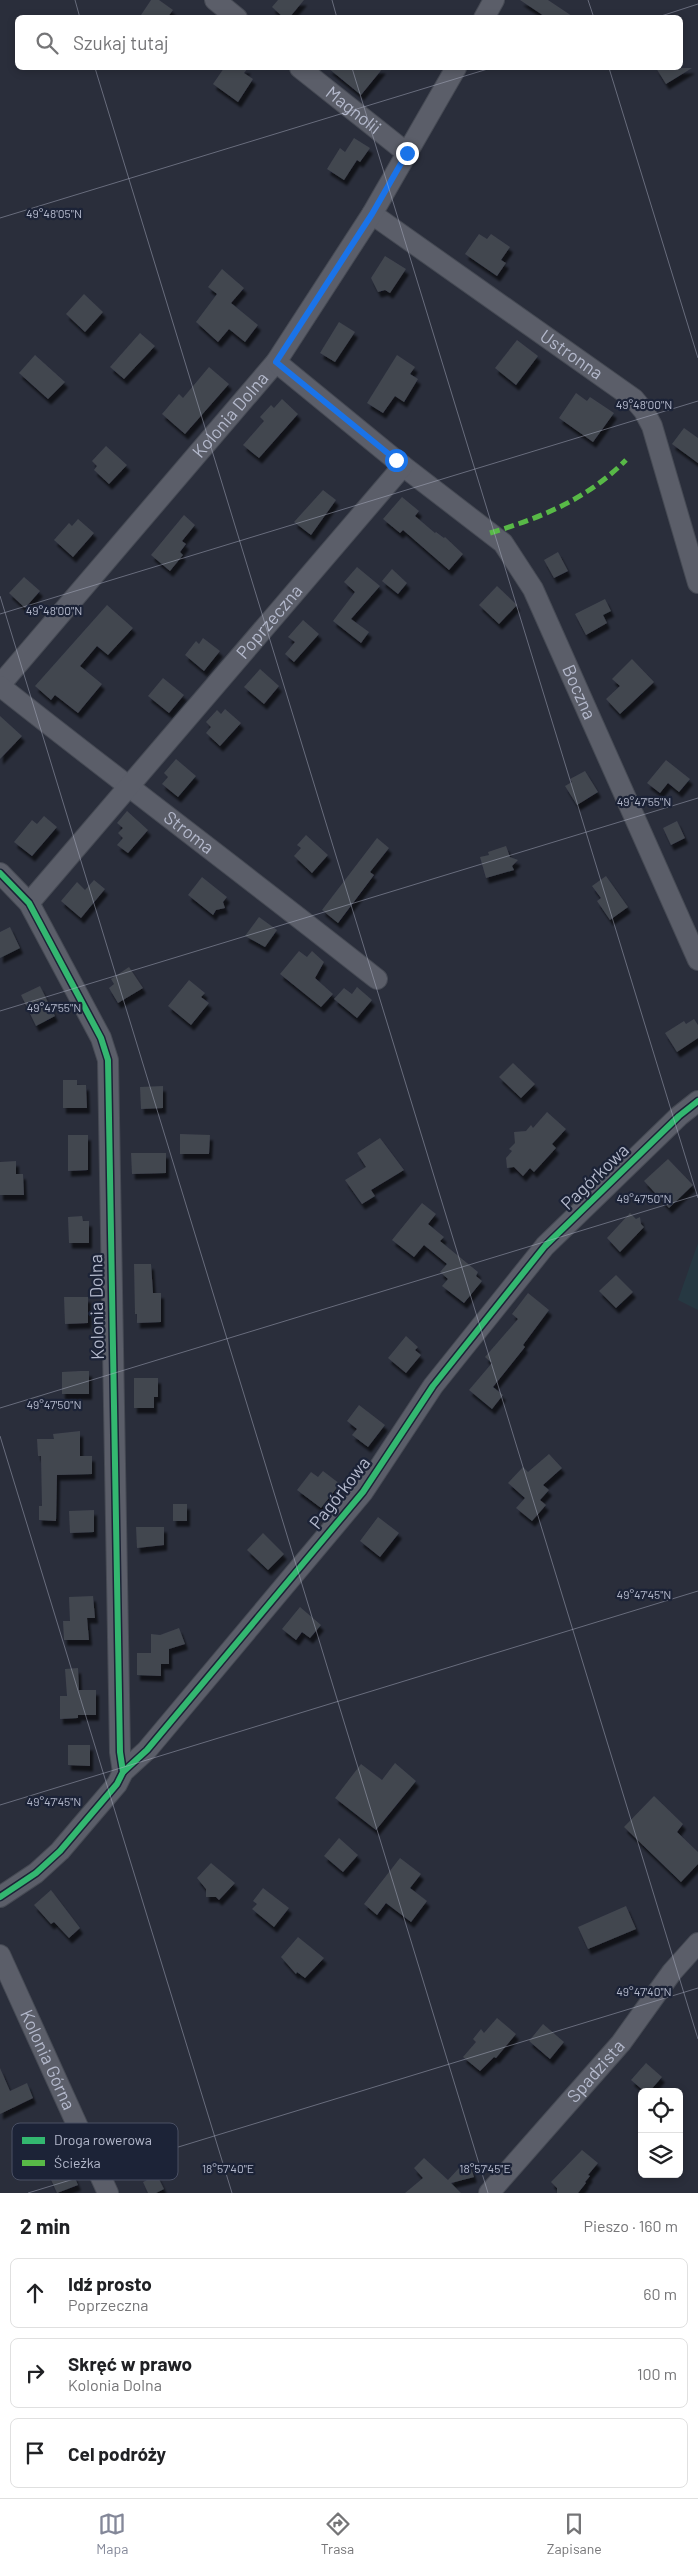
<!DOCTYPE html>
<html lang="pl">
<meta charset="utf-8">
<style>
:root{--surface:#fff;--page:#f2f2f2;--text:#202124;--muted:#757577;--line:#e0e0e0;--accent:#848899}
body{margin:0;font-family:Barlow,sans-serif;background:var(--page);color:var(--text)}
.controls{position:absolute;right:15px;bottom:15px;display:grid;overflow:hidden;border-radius:8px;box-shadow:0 2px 8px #0003}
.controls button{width:45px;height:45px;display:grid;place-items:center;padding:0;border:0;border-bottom:1px solid var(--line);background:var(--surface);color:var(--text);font:25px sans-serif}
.stop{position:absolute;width:15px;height:15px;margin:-11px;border:4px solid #1a73e8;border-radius:50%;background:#fff}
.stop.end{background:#1a73e8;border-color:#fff;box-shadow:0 1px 5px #0008}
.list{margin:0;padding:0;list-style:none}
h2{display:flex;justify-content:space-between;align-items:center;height:65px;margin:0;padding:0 20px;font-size:21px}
h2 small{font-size:16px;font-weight:400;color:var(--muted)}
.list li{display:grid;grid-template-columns:32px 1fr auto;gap:15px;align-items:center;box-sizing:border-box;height:70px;margin:0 10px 10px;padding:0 10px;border:1px solid var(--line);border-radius:8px}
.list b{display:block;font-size:19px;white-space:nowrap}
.list p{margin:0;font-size:16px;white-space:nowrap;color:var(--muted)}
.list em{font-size:16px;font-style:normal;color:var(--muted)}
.icon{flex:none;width:28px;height:28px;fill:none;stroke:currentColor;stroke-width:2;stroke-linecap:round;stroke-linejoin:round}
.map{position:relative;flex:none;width:698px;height:2193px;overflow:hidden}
.search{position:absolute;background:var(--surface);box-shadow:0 2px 8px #0003;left:15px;right:15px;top:15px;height:55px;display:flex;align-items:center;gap:12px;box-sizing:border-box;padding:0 18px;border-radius:8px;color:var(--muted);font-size:19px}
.sheet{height:305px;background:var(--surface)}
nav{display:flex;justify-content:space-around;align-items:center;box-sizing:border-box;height:70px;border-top:1px solid var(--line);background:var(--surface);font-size:14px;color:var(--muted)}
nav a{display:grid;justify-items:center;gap:2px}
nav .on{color:var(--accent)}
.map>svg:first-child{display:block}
.green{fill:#263842}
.building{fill:#424650;filter:url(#shadow)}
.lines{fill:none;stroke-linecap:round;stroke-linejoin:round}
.minor-casing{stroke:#464a54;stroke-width:22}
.minor{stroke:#5b5e69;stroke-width:20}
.quiet{stroke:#58b947;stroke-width:5;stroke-dasharray:10 5;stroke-linecap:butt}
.cycleway-casing{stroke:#1c2337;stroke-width:9}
.cycleway{stroke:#33b770;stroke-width:6}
.route{stroke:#1a73e8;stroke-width:6}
.ticks{fill:none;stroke:#b4b9cc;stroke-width:1;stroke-opacity:0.45}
.labels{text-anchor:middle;stroke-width:4.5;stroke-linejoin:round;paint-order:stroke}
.street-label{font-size:18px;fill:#b4b9cc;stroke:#1c2337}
.key{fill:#1c2337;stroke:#4a5064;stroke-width:1}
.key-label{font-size:14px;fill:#b4b9cc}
.ticks-label{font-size:12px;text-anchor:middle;fill:#b4b9cc;stroke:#1c2337;stroke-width:4.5;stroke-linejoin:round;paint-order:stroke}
</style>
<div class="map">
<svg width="698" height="2193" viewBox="0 0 698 2193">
<defs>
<filter id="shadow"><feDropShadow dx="3" dy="5.5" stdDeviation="1" flood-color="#0009"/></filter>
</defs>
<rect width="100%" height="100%" fill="#2a2e3b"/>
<!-- green -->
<polygon class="green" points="698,1243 698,1310 678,1300"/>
<!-- building -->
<g class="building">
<polygon points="151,0 159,0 173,10 167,18 139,18"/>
<polygon points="278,0 304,0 289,18 284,18 272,7"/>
<polygon points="520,0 548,0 575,18 547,18"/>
<polygon points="224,68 248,68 244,73 253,79 238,102 213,84"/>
<polygon points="328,68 383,68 361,95"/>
<polygon points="656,68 692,68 666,84"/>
<polygon points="354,138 370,148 360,162 357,160 344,180 327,169 340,148 345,152"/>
<polygon points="479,234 487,239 491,234 510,247 501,260 506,263 497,276 465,254"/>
<polygon points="385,256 406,269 390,293 385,290 378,292 371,278"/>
<polygon points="222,269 244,288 231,303 258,325 245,342 229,329 218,342 196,322 217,294 208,287"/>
<polygon points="84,294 103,312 85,332 66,314"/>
<polygon points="339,322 355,332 335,362 320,353"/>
<polygon points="140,333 155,346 124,379 110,367"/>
<polygon points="517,340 538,356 516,385 495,368"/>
<polygon points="35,355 65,382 48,399 19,373"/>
<polygon points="397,355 415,367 410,374 418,379 404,402 395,396 383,413 367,403"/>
<polygon points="209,367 229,384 185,434 162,414 179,394 183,398"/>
<polygon points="576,393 587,401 590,397 614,413 593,442 559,418"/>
<polygon points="282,399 298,414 259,458 243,445 264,421 260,417 271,405 274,408"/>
<polygon points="684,428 698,438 698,463 672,444"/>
<polygon points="106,446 127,465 109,484 94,470 97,466 92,461"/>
<polygon points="323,490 336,500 311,535 294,522"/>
<polygon points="402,497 419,511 415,516 435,533 436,532 444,538 445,537 463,554 449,570 403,530 400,533 383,519"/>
<polygon points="184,515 195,525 182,541 186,544 180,552 183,555 170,571 151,555"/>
<polygon points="78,519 94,533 73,557 54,540 69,523 72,526"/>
<polygon points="558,552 568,571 554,578 544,560"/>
<polygon points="357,567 380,586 351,619 369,632 361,643 333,621 355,592 344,582"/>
<polygon points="392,569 407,583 398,594 382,581"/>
<polygon points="24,577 40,591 25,608 9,593"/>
<polygon points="497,586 517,605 499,624 479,605"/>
<polygon points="605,599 611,611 603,615 607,623 586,635 575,614"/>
<polygon points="107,605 133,628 108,655 97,646 80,666 102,684 78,713 55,695 51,700 35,686"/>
<polygon points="303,620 319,634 294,662 285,654 295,642 288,637"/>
<polygon points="203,638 220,651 204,671 185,655 196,641 199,644"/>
<polygon points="632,659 654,682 620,714 606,699 620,686 612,679"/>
<polygon points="260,669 279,686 264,704 244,687"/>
<polygon points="163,678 184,695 169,713 148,696"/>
<polygon points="225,709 241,723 220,746 206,733 211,727 206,722 217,710 221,714"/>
<polygon points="0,716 22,736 0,759"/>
<polygon points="176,759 196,776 178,797 162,784 168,777 164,773"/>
<polygon points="666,760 690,779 679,792 668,783 660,793 647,783"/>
<polygon points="585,771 598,792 577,805 565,786 572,782 570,779"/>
<polygon points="127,811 148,830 128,853 117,845 123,838 118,833 123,828 117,823"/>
<polygon points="44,816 57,827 32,856 14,842 32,820 37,824"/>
<polygon points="677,821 685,838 671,845 663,828"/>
<polygon points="306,835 328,855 312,873 294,856 301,848 297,845"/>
<polygon points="377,838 389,848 370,872 374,875 338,923 322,910"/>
<polygon points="506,846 510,857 518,860 512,866 514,870 486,878 480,857 489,855 488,852"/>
<polygon points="606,876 628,907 610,920 597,901 601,898 592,886"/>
<polygon points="202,877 227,897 223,902 225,908 216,910 213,915 188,895"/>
<polygon points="94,880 105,889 81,918 61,901 77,882 85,890"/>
<polygon points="259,917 277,930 265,947 245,936"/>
<polygon points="10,927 20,948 0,958 0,932"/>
<polygon points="299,951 307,957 312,951 324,962 315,978 333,994 321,1007 280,974"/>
<polygon points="129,967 143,988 118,1003 109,988 114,984 111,979"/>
<polygon points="189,980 205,993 201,997 209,1003 191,1025 168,1006"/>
<polygon points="40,986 55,1016 36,1026 21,995"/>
<polygon points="357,987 372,1000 357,1018 334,999 344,988 352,994"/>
<polygon points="694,1019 698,1025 698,1038 677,1052 665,1033 684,1021 686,1024"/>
<polygon points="513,1063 535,1084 521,1098 499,1077"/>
<polygon points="63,1080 77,1080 77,1085 86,1085 87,1108 63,1108"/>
<polygon points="163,1086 163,1108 141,1109 140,1087"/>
<polygon points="547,1112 566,1129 552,1144 556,1148 534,1172 530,1168 523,1176 514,1167 507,1168 506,1158 512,1151 509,1149 515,1143 514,1132 526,1131 531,1125 533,1128"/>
<polygon points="180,1134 210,1135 209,1154 180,1154"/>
<polygon points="68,1135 88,1135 88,1170 68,1171"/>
<polygon points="380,1138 404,1170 371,1190 375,1196 362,1204 345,1180 366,1167 357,1153"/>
<polygon points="131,1153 166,1153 166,1173 132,1174"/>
<polygon points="668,1159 693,1185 669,1208 644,1181"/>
<polygon points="16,1161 16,1174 23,1174 24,1195 0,1195 0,1162"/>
<polygon points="422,1203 436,1214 428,1224 444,1237 440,1241 478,1272 476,1276 482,1281 464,1303 442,1286 448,1279 440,1272 447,1264 424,1245 414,1257 392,1240"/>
<polygon points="630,1213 636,1219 640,1217 641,1224 644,1227 620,1252 607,1238"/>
<polygon points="82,1216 83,1221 89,1221 89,1243 69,1243 68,1217"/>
<polygon points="134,1264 151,1264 153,1293 161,1293 161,1322 137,1323 137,1314 135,1314"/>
<polygon points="616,1275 633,1292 616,1308 599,1291"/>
<polygon points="528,1293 549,1310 523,1345 525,1347 493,1387 503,1395 492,1409 469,1390 492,1363 485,1357 518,1319 512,1314"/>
<polygon points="64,1297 88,1297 88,1323 65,1324"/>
<polygon points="406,1336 418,1347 415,1350 421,1355 406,1373 388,1358"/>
<polygon points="80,1371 89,1371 89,1394 62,1394 62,1372"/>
<polygon points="134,1378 158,1378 158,1397 154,1397 154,1408 134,1408"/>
<polygon points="359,1405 385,1425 368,1447 352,1435 357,1429 347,1421"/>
<polygon points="80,1431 80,1456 92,1456 92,1474 57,1475 56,1521 39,1520 39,1506 42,1506 41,1456 38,1456 37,1439 54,1439 53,1434"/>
<polygon points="549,1454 562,1468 543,1485 549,1490 540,1500 546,1505 532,1521 516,1508 525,1498 508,1483 523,1467 528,1472"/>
<polygon points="323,1471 340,1484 321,1508 297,1490 311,1472 318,1477"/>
<rect x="173" y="1504" width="14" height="17"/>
<polygon points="94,1510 94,1532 70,1533 69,1511"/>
<polygon points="378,1517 399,1533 380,1557 360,1541"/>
<polygon points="136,1527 164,1527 164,1545 137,1548"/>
<polygon points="263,1533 284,1554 268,1570 247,1550"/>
<polygon points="93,1596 95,1618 87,1618 89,1640 64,1640 63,1621 70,1621 69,1597"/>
<polygon points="300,1607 321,1625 310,1638 302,1632 296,1640 282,1629"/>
<polygon points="179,1628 185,1644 169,1649 169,1664 161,1664 161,1676 137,1675 137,1653 151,1653 151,1634 160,1635"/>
<polygon points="78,1668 79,1690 96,1690 96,1715 78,1715 78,1718 60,1719 60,1696 67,1696 65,1669"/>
<polygon points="68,1745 90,1745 90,1766 68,1765"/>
<polygon points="395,1763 416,1781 376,1830 335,1798 361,1764 382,1780"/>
<polygon points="654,1796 683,1824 677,1832 698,1852 698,1864 681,1882 624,1827"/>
<polygon points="339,1838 358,1855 343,1872 324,1856"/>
<polygon points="400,1858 421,1874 410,1888 427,1901 411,1922 386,1903 377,1915 364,1904"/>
<polygon points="211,1863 235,1883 219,1900 216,1897 206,1897 206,1889 197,1878"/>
<polygon points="263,1888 289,1908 274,1927 252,1909 257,1904 253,1901"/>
<polygon points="51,1890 80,1928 69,1938 54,1922 51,1924 34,1905"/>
<polygon points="626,1906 636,1929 588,1949 578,1927"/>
<polygon points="298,1937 324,1958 305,1978 297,1972 296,1974 281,1957"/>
<polygon points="497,2018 516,2034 496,2058 494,2057 480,2071 463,2057 476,2042 473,2039 481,2029 484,2033"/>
<polygon points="543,2024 564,2042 550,2059 529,2041"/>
<polygon points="646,2063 662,2077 649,2092 645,2092 631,2080"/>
<polygon points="0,2068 10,2091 27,2083 33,2098 0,2114"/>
<polygon points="582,2150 598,2163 588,2175 590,2176 585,2182 586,2183 578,2193 557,2193 557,2188 551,2182"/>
<polygon points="424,2158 448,2180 459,2168 470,2165 474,2177 451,2183 461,2193 405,2193 423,2178 414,2168"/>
<polygon points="69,2164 78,2185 57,2193 48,2173"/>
<polygon points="157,2175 164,2189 156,2193 148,2193 143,2182"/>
</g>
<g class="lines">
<!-- minor casing -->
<g class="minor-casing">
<g id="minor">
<polyline points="215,0 237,18"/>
<polyline points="484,18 494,0"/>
<path id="s1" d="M300,68L407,153"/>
<path id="s2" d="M372,214L634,399L644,411L652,426L698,583"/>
<path id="s3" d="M403,466L503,543L533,589L698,960"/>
<path id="s4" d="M0,685L276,362L372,214L456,68"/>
<path id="s5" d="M0,686C125,785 252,880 377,979"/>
<polyline points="0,873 29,903 101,1038 108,1060 120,1752 123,1772"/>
<path id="s6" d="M29,903L403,466L276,362"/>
<polyline points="0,1897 36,1873 60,1851 117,1784 123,1772 147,1750 363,1492 433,1386 545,1246 679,1116 698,1101"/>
<path id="s7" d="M0,1955L108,2193"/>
<path id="s8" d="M489,2193L621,2043L672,1972L698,1943"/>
</g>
</g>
<!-- minor -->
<use href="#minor" class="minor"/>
<!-- quiet -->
<path class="quiet" d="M490,533C543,517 587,499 626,460"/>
<!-- cycleway casing -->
<g class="cycleway-casing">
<g id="cycleway">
<polyline points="0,873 29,903 101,1038 108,1060 120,1752 123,1772"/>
<polyline points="0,1897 36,1873 60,1851 117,1784 123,1772 147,1750 363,1492 433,1386 545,1246 679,1116 698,1101"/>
</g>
</g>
<!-- cycleway -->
<use href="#cycleway" class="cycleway"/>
</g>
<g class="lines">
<!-- route -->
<polyline class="route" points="396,460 276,362 372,214 407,153"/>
</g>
<!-- ticks -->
<path class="ticks" d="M75,0L80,18M332,0L337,18M588,0L594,18M655,18L698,4M95,68L698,2039M352,68L698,1198M609,68L698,358M0,218L491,68M0,596L488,2193M0,614L698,401M0,1011L698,798M0,1408L698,1195M0,1436L232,2193M0,1805L698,1591M28,2193L698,1988"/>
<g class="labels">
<!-- street labels -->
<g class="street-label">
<text dy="6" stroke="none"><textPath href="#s1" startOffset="68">Magnolii</textPath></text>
<text dy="6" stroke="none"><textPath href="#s2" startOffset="244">Ustronna</textPath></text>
<text dy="6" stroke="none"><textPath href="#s4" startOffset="355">Kolonia Dolna</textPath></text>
<text dy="6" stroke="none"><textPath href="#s6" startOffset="370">Poprzeczna</textPath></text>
<text dy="6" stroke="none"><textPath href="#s3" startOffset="294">Boczna</textPath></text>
<text dy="6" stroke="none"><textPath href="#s5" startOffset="239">Stroma</textPath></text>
<text transform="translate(595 1177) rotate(-44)" y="6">Pagórkowa</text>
<text transform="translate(97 1307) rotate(-91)" y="6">Kolonia Dolna</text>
<text transform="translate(340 1493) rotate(-52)" y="6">Pagórkowa</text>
<text dy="6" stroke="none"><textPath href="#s7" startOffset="115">Kolonia Górna</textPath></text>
<text dy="6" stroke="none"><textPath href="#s8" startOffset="162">Spadzista</textPath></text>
</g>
</g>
<!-- legend -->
<rect x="12" y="2123" width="166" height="57" rx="8" class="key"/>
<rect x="22" y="2137" width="23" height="7" fill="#33b770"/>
<rect x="22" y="2160" width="23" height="6" fill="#58b947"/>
<g class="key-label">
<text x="54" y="2145">Droga rowerowa</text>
<text x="54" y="2168">Ścieżka</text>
</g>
<g class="ticks-label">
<text x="54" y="218">49°48'05"N</text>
<text x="644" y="409">49°48'00"N</text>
<text x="54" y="615">49°48'00"N</text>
<text x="644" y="806">49°47'55"N</text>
<text x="54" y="1012">49°47'55"N</text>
<text x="644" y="1203">49°47'50"N</text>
<text x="54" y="1409">49°47'50"N</text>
<text x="644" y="1599">49°47'45"N</text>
<text x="54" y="1806">49°47'45"N</text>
<text x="644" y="1996">49°47'40"N</text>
<text x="228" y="2173">18°57'40"E</text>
<text x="485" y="2173">18°57'45"E</text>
</g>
</svg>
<div class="controls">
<button><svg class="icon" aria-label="locate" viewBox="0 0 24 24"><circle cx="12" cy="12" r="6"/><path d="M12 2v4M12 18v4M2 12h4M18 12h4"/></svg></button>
<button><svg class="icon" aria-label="layers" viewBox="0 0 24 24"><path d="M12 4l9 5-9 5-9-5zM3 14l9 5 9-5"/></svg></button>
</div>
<div class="stop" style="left:396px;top:460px"></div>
<div class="stop end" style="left:407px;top:153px"></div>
<div class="search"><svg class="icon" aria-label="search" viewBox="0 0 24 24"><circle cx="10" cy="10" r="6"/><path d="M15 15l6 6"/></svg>Szukaj tutaj</div>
</div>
<section class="sheet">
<h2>2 min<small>Pieszo · 160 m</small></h2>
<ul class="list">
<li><svg class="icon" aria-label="ahead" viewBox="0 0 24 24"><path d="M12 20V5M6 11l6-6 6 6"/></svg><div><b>Idź prosto</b><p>Poprzeczna</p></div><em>60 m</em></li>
<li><svg class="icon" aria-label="right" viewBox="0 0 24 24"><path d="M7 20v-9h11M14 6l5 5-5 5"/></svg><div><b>Skręć w prawo</b><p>Kolonia Dolna</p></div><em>100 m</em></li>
<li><svg class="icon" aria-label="arrive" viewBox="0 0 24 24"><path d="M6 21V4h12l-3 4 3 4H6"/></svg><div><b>Cel podróży</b></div></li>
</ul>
</section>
<nav>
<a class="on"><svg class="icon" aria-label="map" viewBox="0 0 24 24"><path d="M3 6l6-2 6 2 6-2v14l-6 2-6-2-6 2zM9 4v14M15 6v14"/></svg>Mapa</a>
<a><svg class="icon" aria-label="directions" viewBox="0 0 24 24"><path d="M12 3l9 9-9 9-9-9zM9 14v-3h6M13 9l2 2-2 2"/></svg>Trasa</a>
<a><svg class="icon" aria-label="saved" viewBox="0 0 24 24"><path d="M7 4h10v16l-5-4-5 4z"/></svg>Zapisane</a>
</nav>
